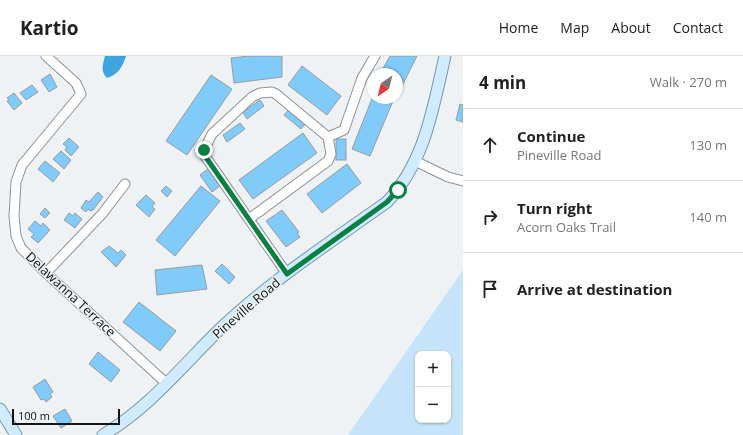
<!DOCTYPE html>
<meta charset="utf-8">
<style>
:root{--surface:#fff;--page:#f6f6f6;--text:#202124;--muted:#757577;--line:#e0e0e0}
body{margin:0;font-family:"Open Sans",sans-serif;background:var(--page);color:var(--text)}
.controls{position:absolute;right:12px;bottom:12px;display:grid;overflow:hidden;border-radius:8px;box-shadow:0 1px 3px #0004}
.controls button{width:36px;height:36px;display:grid;place-items:center;padding:0;border:0;border-bottom:1px solid var(--line);background:var(--surface);color:var(--text);font:20px sans-serif}
.compass{position:absolute;left:367px;top:12px;width:36px;height:36px;border-radius:50%;background:var(--surface);box-shadow:0 1px 3px #0004;rotate:215deg}
.scale{position:absolute;left:12px;bottom:10px;width:108px;box-sizing:border-box;padding-left:4px;border:2px solid #111314;border-top:0;font-size:11px;line-height:14px;white-space:nowrap;color:#111314;-webkit-text-stroke:3px #eef2f5;paint-order:stroke}
.stop{position:absolute;width:12px;height:12px;margin:-9px;border:3px solid #0b8043;border-radius:50%;background:#fff}
.stop.end{background:#0b8043;border-color:#fff;box-shadow:0 1px 4px #0008}
.list{margin:0;padding:0;list-style:none}
h2{display:flex;justify-content:space-between;align-items:center;height:52px;margin:0;padding:0 16px;font-size:17px}
h2 small{font-size:13px;font-weight:400;color:var(--muted)}
.list li{display:grid;grid-template-columns:26px 1fr auto;gap:12px;align-items:center;box-sizing:border-box;height:72px;padding:0 16px;border-top:1px solid var(--line)}
.list b{display:block;font-size:15px;white-space:nowrap}
.list p{margin:0;font-size:13px;white-space:nowrap;color:var(--muted)}
.list em{font-size:13px;font-style:normal;color:var(--muted)}
.icon{flex:none;width:22px;height:22px;fill:none;stroke:currentColor;stroke-width:2;stroke-linecap:round;stroke-linejoin:round}
.map{position:relative;flex:none;width:463px;height:379px;overflow:hidden}
header{display:flex;align-items:center;gap:24px;box-sizing:border-box;height:56px;padding:0 20px;background:var(--surface);border-bottom:1px solid var(--line)}
header strong{font-size:19px}
nav{display:flex;gap:22px;margin-inline-start:auto;font-size:14px}
main{display:flex}
aside{flex:1;background:var(--surface)}
.map>svg:first-child{display:block}
.green{fill:#c5e4f9;fill-rule:evenodd}
.water{fill:#3fa5de}
.building{fill:#80cbfa;stroke:#989c9f}
.lines{fill:none;stroke-linecap:round;stroke-linejoin:round}
.minor-casing{stroke:#8e9294;stroke-width:11}
.major-casing{stroke:#7897ab;stroke-width:13}
.minor{stroke:#fff;stroke-width:9}
.major{stroke:#d0ebfd;stroke-width:11}
.route{stroke:#0b8043;stroke-width:5}
.labels{text-anchor:middle;stroke-width:3;stroke-linejoin:round;paint-order:stroke}
.street-label{font-size:13px;fill:#111314;stroke:#eef2f5}
</style>
<header>
<strong>Kartio</strong>
<nav><a>Home</a><a>Map</a><a>About</a><a>Contact</a></nav>
</header>
<main>
<div class="map">
<svg width="463" height="379" viewBox="0 0 463 379">
<rect width="100%" height="100%" fill="#eef2f5"/>
<!-- green -->
<path class="green" d="M463,214V379H348ZM418,298H448V364H418Z"/>
<!-- water -->
<path class="water" d="M105,0H126C123,10 118,19 107,22C100,15 103,8 105,0Z"/>
<!-- building -->
<g class="building">
<polygon points="249,0 282,0 282,21 234,27 231,2"/>
<polygon points="390,0 417,0 400,34 397,32 397,18 380,18"/>
<polygon points="302,10 341,40 327,59 288,29"/>
<polygon points="50,18 57,31 49,36 41,24"/>
<polygon points="211,19 232,33 187,99 166,85"/>
<polygon points="32,29 38,36 26,44 20,37"/>
<polygon points="14,37 22,47 14,54 7,45 9,44 7,42"/>
<polygon points="373,40 373,42 386,42 393,45 370,100 352,93"/>
<polygon points="260,44 264,50 247,63 243,56"/>
<polygon points="460,48 463,49 463,66 456,64"/>
<polygon points="289,53 306,67 301,73 284,59"/>
<polygon points="240,67 245,73 227,86 223,79"/>
<polygon points="303,77 317,97 253,143 239,124"/>
<polygon points="69,82 79,91 71,100 65,94 67,91 63,88"/>
<rect x="336" y="83" width="10" height="21"/>
<polygon points="61,95 71,104 64,113 53,103"/>
<polygon points="45,105 60,117 53,126 38,113"/>
<polygon points="347,108 361,127 322,157 307,138"/>
<polygon points="208,113 220,130 212,136 200,119"/>
<polygon points="166,130 172,135 167,141 161,135"/>
<polygon points="201,130 220,145 175,200 156,184"/>
<polygon points="98,136 103,141 93,154 90,155 88,153 86,156 81,152 86,144 89,146"/>
<polygon points="146,139 155,147 152,151 155,153 149,161 136,149"/>
<polygon points="45,152 50,157 45,162 40,158"/>
<polygon points="282,154 299,176 297,177 300,181 286,191 266,165"/>
<polygon points="69,157 73,160 75,157 82,163 75,172 64,164"/>
<polygon points="35,165 41,170 43,167 50,174 38,187 31,181 34,178 28,173"/>
<polygon points="109,190 118,197 121,194 126,199 116,211 101,196"/>
<polygon points="222,208 235,221 229,228 215,215"/>
<polygon points="202,209 207,233 157,239 155,214"/>
<polygon points="139,246 176,275 160,295 123,266"/>
<polygon points="98,296 120,314 111,326 89,308"/>
<polygon points="45,323 53,336 50,338 52,341 46,346 44,343 41,344 33,331"/>
<polygon points="65,353 72,365 61,372 53,360"/>
</g>
<g class="lines">
<!-- minor casing -->
<g class="minor-casing">
<g id="minor">
<polyline points="46,0 76,27 81,38 22,109 16,126 14,160 16,180 21,192 46,217 166,327"/>
<polyline points="328,81 344,74 362,22 375,0"/>
<polyline points="415,105 448,121 463,125"/>
<polyline points="249,163 328,105 331,98 328,81 276,38 272,36 260,37 252,41 212,78 204,94 205,100 287,218"/>
<polyline points="46,217 102,158 125,128"/>
</g>
</g>
<!-- major casing -->
<g class="major-casing">
<g id="major">
<polyline points="0,353 16,379"/>
<path d="M103,379C149,352 182,310 220,273C269,226 331,186 387,146C425,106 433,52 445,0"/>
</g>
</g>
<!-- minor -->
<use href="#minor" class="minor"/>
<!-- major -->
<use href="#major" class="major"/>
</g>
<g class="lines">
<!-- route -->
<polyline class="route" points="204,94 205,100 287,218 387,146 398,134"/>
</g>
<g class="labels">
<!-- street labels -->
<g class="street-label">
<text transform="translate(71 238) rotate(43)" y="5">Delawanna Terrace</text>
<text transform="translate(246 252) rotate(-41)" y="5">Pineville Road</text>
</g>
</g>
</svg>
<div class="controls">
<button>+</button>
<button>−</button>
</div>
<svg class="compass" viewBox="-18 -18 36 36"><path d="M0-13l5 13h-10z" fill="#e53935"/><path d="M0 13l5-13h-10z" fill="#757577"/></svg>
<div class="scale">100 m</div>
<div class="stop" style="left:398px;top:134px"></div>
<div class="stop end" style="left:204px;top:94px"></div>
</div>
<aside>
<h2>4 min<small>Walk · 270 m</small></h2>
<ul class="list">
<li><svg class="icon" aria-label="ahead" viewBox="0 0 24 24"><path d="M12 20V5M6 11l6-6 6 6"/></svg><div><b>Continue</b><p>Pineville Road</p></div><em>130 m</em></li>
<li><svg class="icon" aria-label="right" viewBox="0 0 24 24"><path d="M7 20v-9h11M14 6l5 5-5 5"/></svg><div><b>Turn right</b><p>Acorn Oaks Trail</p></div><em>140 m</em></li>
<li><svg class="icon" aria-label="arrive" viewBox="0 0 24 24"><path d="M6 21V4h12l-3 4 3 4H6"/></svg><div><b>Arrive at destination</b></div></li>
</ul>
</aside>
</main>
